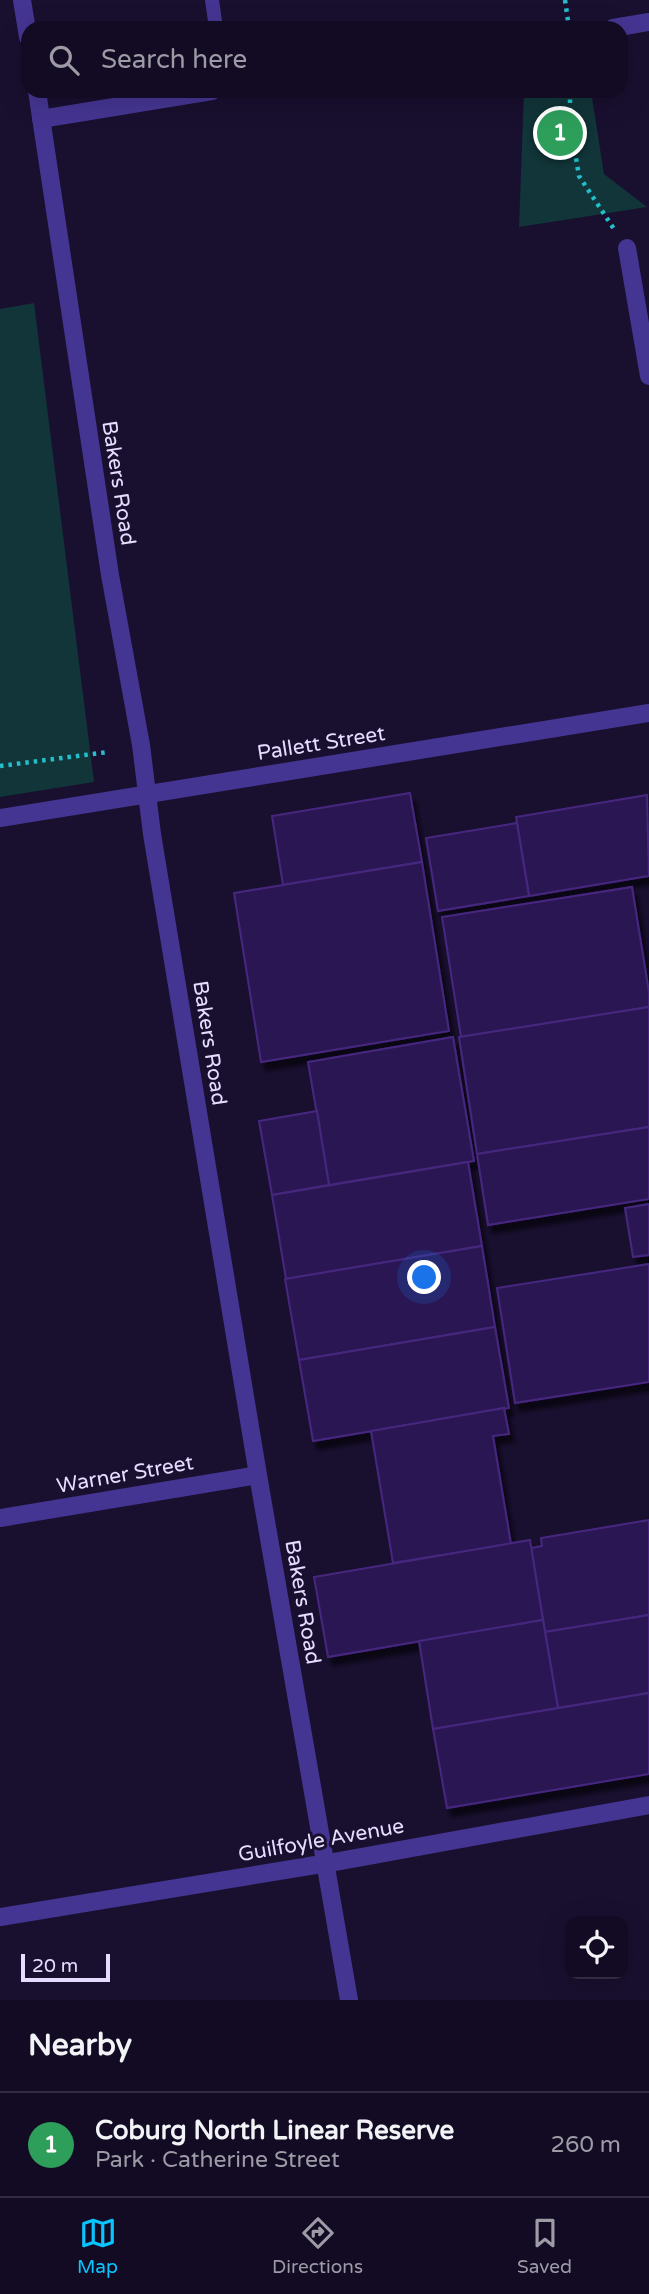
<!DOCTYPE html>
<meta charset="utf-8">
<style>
:root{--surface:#130b23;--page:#201930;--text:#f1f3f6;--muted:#9d9ba6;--line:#322b41;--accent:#09c5ff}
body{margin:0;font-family:"Varela Round",sans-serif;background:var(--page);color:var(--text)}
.controls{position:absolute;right:21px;bottom:21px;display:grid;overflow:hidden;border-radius:14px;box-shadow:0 7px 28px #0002}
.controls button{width:63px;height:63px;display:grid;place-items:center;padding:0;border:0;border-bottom:2px solid var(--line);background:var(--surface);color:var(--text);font:35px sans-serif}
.scale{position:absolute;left:21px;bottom:18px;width:89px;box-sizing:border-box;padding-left:7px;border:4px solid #e5ddff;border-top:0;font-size:19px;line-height:24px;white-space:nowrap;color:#e5ddff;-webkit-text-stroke:5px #190f2f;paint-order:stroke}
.you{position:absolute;left:425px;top:1278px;width:24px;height:24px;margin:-18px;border:5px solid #fff;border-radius:50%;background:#1a73e8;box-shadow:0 0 0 10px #1a73e833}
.badge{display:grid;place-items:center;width:46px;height:46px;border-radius:50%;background:var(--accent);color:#fff;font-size:23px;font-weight:700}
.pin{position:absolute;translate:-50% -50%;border:4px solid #fff;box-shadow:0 2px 7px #0006}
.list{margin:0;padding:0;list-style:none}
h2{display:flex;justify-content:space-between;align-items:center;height:91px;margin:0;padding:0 28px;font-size:30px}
h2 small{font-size:23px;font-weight:400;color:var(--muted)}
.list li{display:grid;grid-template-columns:46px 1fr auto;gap:21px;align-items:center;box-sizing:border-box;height:105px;padding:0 28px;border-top:2px solid var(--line)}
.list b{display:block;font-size:26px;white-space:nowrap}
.list p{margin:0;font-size:23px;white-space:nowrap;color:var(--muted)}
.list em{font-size:23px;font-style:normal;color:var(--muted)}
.icon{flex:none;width:38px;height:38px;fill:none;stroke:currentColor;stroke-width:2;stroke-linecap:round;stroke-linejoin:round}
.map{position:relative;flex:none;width:649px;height:2000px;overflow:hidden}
.search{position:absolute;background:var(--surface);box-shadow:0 7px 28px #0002;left:21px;right:21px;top:21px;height:77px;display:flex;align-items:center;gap:18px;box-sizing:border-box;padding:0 24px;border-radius:21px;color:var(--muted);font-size:26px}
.sheet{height:196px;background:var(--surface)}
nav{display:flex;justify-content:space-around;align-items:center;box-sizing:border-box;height:98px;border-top:2px solid var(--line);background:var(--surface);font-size:19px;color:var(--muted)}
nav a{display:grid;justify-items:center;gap:4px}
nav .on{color:var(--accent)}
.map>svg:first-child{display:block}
.green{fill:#113539}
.building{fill:#2c1952;stroke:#462880;stroke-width:2;filter:url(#shadow)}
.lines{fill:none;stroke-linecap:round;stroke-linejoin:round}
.path{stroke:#23c0cc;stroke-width:4.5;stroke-dasharray:3.5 5;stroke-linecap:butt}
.service{stroke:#453592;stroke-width:14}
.minor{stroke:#453592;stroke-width:18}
.tertiary{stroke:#453592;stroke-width:18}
.labels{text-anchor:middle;stroke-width:6;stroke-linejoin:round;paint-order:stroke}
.street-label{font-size:21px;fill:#e5ddff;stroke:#190f2f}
</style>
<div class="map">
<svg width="649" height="2000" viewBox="0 0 649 2000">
<defs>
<filter id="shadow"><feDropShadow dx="4.5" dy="8" stdDeviation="2" flood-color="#0009"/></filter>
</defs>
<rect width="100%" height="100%" fill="#190f2f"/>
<!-- green -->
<g class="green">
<polygon points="524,91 591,91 604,174 647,207 519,227"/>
<polygon points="34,303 94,782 0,797 0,309"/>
</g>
<!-- building -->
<g class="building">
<polygon points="410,793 422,862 283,885 272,816"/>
<polygon points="647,795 649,876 529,896 516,817"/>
<polygon points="517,823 529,896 438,911 426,838"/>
<polygon points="422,862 449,1031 261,1062 234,893"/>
<polygon points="632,887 649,992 649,1007 461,1037 442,917"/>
<polygon points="649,1007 649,1127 477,1154 459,1037"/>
<polygon points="453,1037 474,1161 329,1185 308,1062"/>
<polygon points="317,1111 329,1185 272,1195 259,1121"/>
<polygon points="649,1127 649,1199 488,1225 477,1154"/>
<polygon points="468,1162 482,1246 286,1279 272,1195"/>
<polygon points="649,1204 649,1255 633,1257 625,1208"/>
<polygon points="482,1246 495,1327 299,1360 285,1279"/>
<polygon points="649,1264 649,1382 515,1403 497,1288"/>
<polygon points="495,1327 509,1408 313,1441 299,1360"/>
<polygon points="504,1408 509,1434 493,1436 511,1544 393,1563 371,1431"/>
<polygon points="649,1520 649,1615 545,1632 531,1548 542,1546 541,1538"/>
<polygon points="530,1540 543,1620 328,1657 314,1577"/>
<polygon points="649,1615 649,1693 558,1708 545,1632"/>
<polygon points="543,1620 558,1708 433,1729 419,1641"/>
<polygon points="649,1693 649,1774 447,1808 433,1729"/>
</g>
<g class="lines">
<!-- path -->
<g class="path">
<polyline points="565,0 569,28"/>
<polyline points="570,91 570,123 579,176 614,229"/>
<polyline points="0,766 108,752"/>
</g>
<!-- service -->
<polyline class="service" points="212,0 216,28"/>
<!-- minor -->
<g class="minor">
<polyline points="613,28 649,22"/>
<polyline points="41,119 212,91"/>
<polyline points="627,248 649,376"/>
<polyline points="0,818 649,713"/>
<polyline points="0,1518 258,1475"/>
<polyline points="0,1917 340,1861 649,1805"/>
</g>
<!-- tertiary -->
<g class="tertiary">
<polyline points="22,0 28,37"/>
<polyline points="37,91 110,575 141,745 152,834 258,1475 349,2000"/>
</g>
</g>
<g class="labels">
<!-- street labels -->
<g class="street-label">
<text transform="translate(119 483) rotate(81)" y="7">Bakers Road</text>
<text transform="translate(321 743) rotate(-9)" y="7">Pallett Street</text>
<text transform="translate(210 1043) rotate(81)" y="7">Bakers Road</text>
<text transform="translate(125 1474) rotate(-10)" y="7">Warner Street</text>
<text transform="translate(303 1602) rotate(80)" y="7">Bakers Road</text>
<text transform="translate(321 1840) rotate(-10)" y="7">Guilfoyle Avenue</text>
</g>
</g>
</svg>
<div class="controls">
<button><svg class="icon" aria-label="locate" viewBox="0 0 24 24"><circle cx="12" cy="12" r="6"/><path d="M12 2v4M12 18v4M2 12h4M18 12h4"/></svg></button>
</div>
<div class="scale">20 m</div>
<div class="you"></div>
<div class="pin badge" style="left:560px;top:133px;background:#2e9e5b">1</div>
<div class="search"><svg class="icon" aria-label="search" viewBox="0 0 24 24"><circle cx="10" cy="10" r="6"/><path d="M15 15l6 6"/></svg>Search here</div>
</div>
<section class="sheet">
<h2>Nearby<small></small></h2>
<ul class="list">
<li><span class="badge" style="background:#2e9e5b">1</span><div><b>Coburg North Linear Reserve</b><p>Park · Catherine Street</p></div><em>260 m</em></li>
</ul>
</section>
<nav>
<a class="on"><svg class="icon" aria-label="map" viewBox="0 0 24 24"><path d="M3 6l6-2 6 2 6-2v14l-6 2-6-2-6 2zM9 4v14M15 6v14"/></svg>Map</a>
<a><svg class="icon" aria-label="directions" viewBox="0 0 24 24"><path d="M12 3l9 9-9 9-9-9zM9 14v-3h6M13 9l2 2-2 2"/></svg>Directions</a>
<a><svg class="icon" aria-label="saved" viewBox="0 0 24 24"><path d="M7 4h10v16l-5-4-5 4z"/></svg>Saved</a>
</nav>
